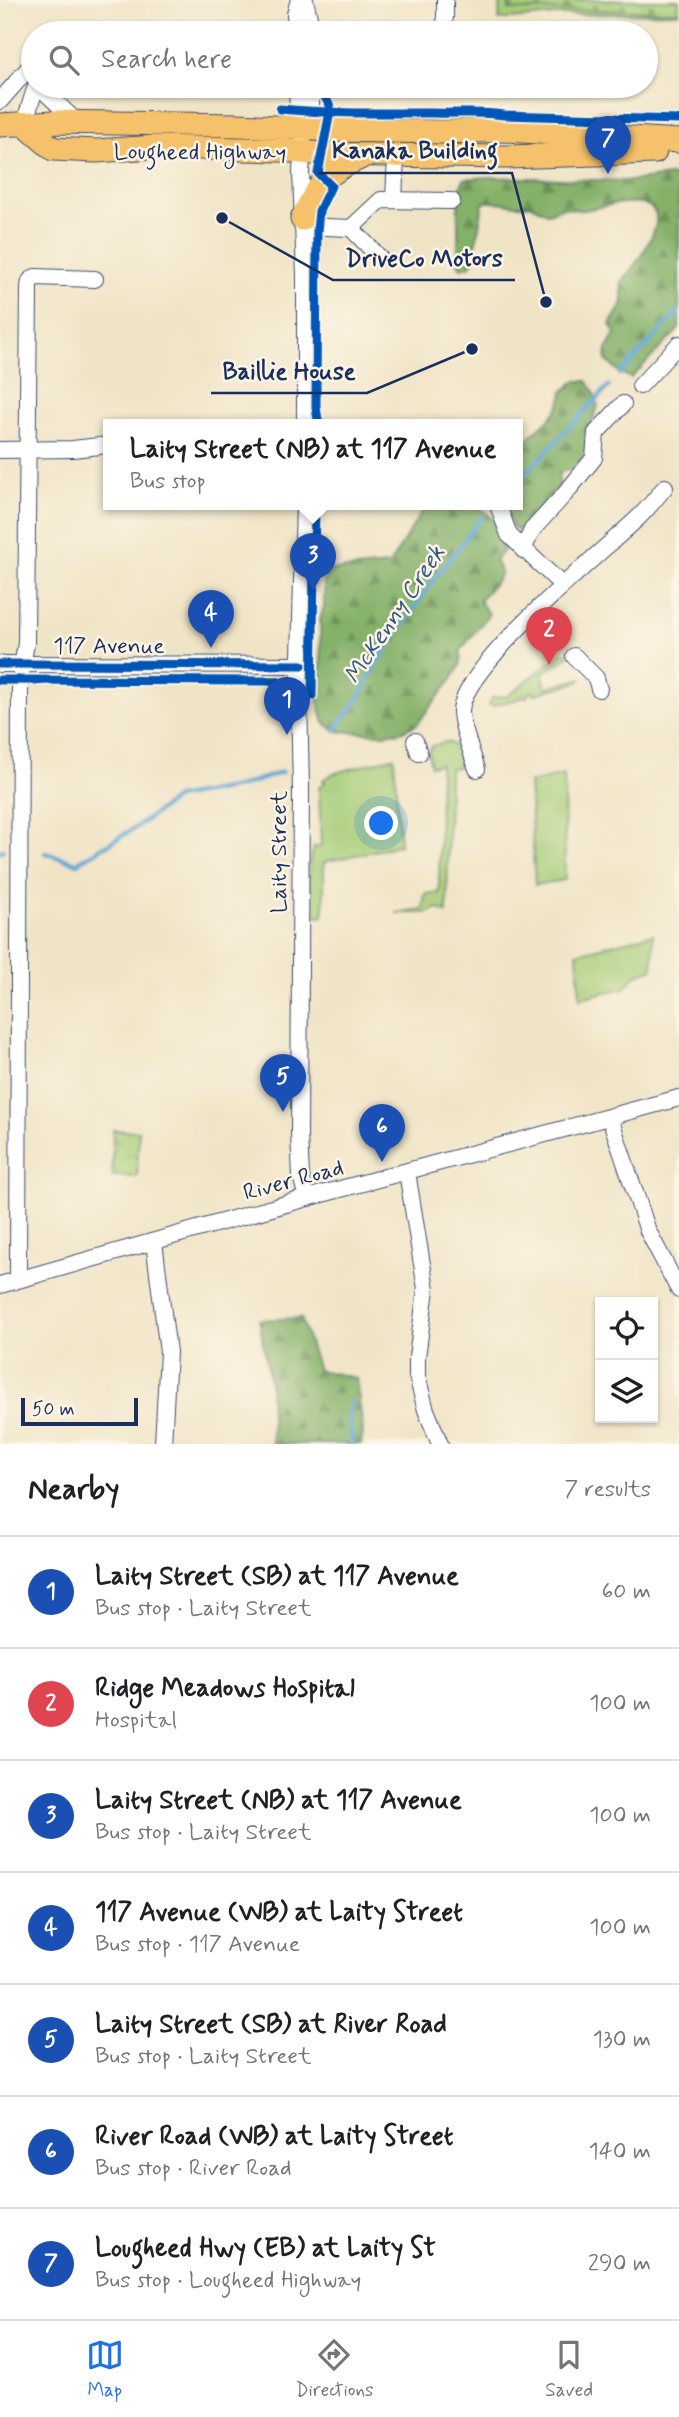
<!DOCTYPE html>
<meta charset="utf-8">
<style>
:root{--surface:#fff;--page:#f2f2f2;--text:#202124;--muted:#757577;--line:#e0e0e0;--accent:#1a73e8}
body{margin:0;font-family:Mynerve,sans-serif;background:var(--page);color:var(--text)}
.controls{position:absolute;right:21px;bottom:21px;display:grid;overflow:hidden;border-radius:0px;box-shadow:0 2px 5px #0004}
.controls button{width:63px;height:63px;display:grid;place-items:center;padding:0;border:0;border-bottom:2px solid var(--line);background:var(--surface);color:var(--text);font:35px sans-serif}
.scale{position:absolute;left:21px;bottom:18px;width:117px;box-sizing:border-box;padding-left:7px;border:4px solid #1b2f5e;border-top:0;font-size:19px;line-height:24px;white-space:nowrap;color:#1b2f5e;-webkit-text-stroke:5px #fcf5e5;paint-order:stroke}
.you{position:absolute;left:382px;top:824px;width:24px;height:24px;margin:-18px;border:5px solid #fff;border-radius:50%;background:#1a73e8;box-shadow:0 0 0 10px #1a73e833}
.badge{display:grid;place-items:center;width:46px;height:46px;border-radius:50%;background:var(--accent);color:#fff;font-size:23px;font-weight:700}
.pin{position:absolute;translate:-50% -58px;filter:drop-shadow(0 2px 4px #0008)}
.pin::after{content:'';position:absolute;top:37px;width:24px;height:21px;background:inherit;clip-path:polygon(0 0,100% 0,50% 100%)}
.popup{position:absolute;left:103px;top:419px;width:420px;height:91px;box-sizing:border-box;display:grid;place-content:center;border-radius:0px;background:var(--surface);filter:drop-shadow(0 2px 5px #0005);font-size:23px;white-space:nowrap;color:var(--muted)}
.popup b{font-size:26px;color:var(--text)}
.popup::after{content:'';position:absolute;left:50%;top:100%;margin-left:-14px;border:14px solid transparent;border-top-color:var(--surface)}
.list{margin:0;padding:0;list-style:none}
h2{display:flex;justify-content:space-between;align-items:center;height:91px;margin:0;padding:0 28px;font-size:30px}
h2 small{font-size:23px;font-weight:400;color:var(--muted)}
.list li{display:grid;grid-template-columns:46px 1fr auto;gap:21px;align-items:center;box-sizing:border-box;height:112px;padding:0 28px;border-top:2px solid var(--line)}
.list b{display:block;font-size:26px;white-space:nowrap}
.list p{margin:0;font-size:23px;white-space:nowrap;color:var(--muted)}
.list em{font-size:23px;font-style:normal;color:var(--muted)}
.icon{flex:none;width:38px;height:38px;fill:none;stroke:currentColor;stroke-width:2;stroke-linecap:round;stroke-linejoin:round}
.map{position:relative;flex:none;width:679px;height:1444px;overflow:hidden}
.search{position:absolute;background:var(--surface);box-shadow:0 2px 5px #0004;left:21px;right:21px;top:21px;height:77px;display:flex;align-items:center;gap:18px;box-sizing:border-box;padding:0 24px;border-radius:38px;color:var(--muted);font-size:26px}
.sheet{height:875px;background:var(--surface)}
nav{display:flex;justify-content:space-around;align-items:center;box-sizing:border-box;height:98px;border-top:2px solid var(--line);background:var(--surface);font-size:19px;color:var(--muted)}
nav a{display:grid;justify-items:center;gap:4px}
nav .on{color:var(--accent)}
.map>svg:first-child{display:block}
.grass{fill:#a5cc77;stroke:#607e6a;stroke-width:2}
.forest{fill:url(#forest-firs);stroke:#507063;stroke-width:2}
.cemetery{fill:url(#cemetery-stones);stroke:#607e6a;stroke-width:2}
.park{fill:url(#park-crowns);stroke:#607e6a;stroke-width:2}
.lines{fill:none;stroke-linecap:round;stroke-linejoin:round}
.stream{stroke:#5da6d4;stroke-width:4.5}
.minor-casing{stroke:#3b4a6e;stroke-width:18}
.highway-casing{stroke:#3b4a6e;stroke-width:25}
.minor{stroke:#fff;stroke-width:16}
.highway{stroke:#f5c16b;stroke-width:23}
.cycleway-casing{stroke:#fcf5e5;stroke-width:13}
.cycleway{stroke:#0057b8;stroke-width:9}
.labels{text-anchor:middle;stroke-width:5;stroke-linejoin:round;paint-order:stroke}
.street-label{font-size:23px;fill:#1b2f5e;stroke:#fcf5e5}
.water-label{font-size:24px;font-style:italic;fill:#325987;stroke:#fcf5e5}
.leader{fill:none;stroke:#1b2f5e;stroke-width:2.5}
.callout-dot{fill:#1b2f5e;stroke:#fcf5e5;stroke-width:2.5}
.callout-label{font-size:24px;text-anchor:middle;font-weight:bold;fill:#1b2f5e;stroke:#fcf5e5;stroke-width:5;stroke-linejoin:round;paint-order:stroke}
</style>
<div class="map">
<svg width="679" height="1444" viewBox="0 0 679 1444">
<defs>
<pattern id="forest-firs" width="22" height="20" patternUnits="userSpaceOnUse" patternTransform="scale(1.75)"><rect width="22" height="20" fill="#84b068"/><path d="M5 1l3.5 6h-7zM16 11l3.5 6h-7z" fill="#6b9059"/></pattern>
<pattern id="cemetery-stones" width="16" height="16" patternUnits="userSpaceOnUse" patternTransform="scale(1.75)"><rect width="16" height="16" fill="#a5cc77"/><path d="M2 7V4a2 2 0 0 1 4 0v3zM10 15v-3a2 2 0 0 1 4 0v3z" fill="#86a665"/></pattern>
<pattern id="park-crowns" width="20" height="18" patternUnits="userSpaceOnUse" patternTransform="scale(1.75)"><rect width="20" height="18" fill="#a5cc77"/><path d="M2 6a3 3 0 1 1 6 0M12 15a3 3 0 1 1 6 0" fill="none" stroke="#86a665"/></pattern>
</defs>
<rect width="100%" height="100%" fill="#fcf5e5"/>
<filter id="ink" filterUnits="userSpaceOnUse"><feTurbulence type="fractalNoise" baseFrequency=".0143" numOctaves="2"/><feDisplacementMap in="SourceGraphic" scale="14" xChannelSelector="R" yChannelSelector="G"/><feConvolveMatrix kernelMatrix="1 2 1 2 8 2 1 2 1" color-interpolation-filters="sRGB"/></filter>
<filter id="wash" filterUnits="userSpaceOnUse"><feTurbulence type="fractalNoise" baseFrequency=".00686" numOctaves="4" result="noise"/><feDisplacementMap in="SourceGraphic" scale="28" xChannelSelector="R" yChannelSelector="G"/><feGaussianBlur stdDeviation="1.57" result="paint"/><feColorMatrix in="noise" values="0 0 0 0 0 0 0 0 0 0 0 0 0 0 0 0 0 1.4 0 .05"/><feComposite in="paint" operator="in"/></filter>
<g filter="url(#wash)">
<rect width="100%" height="100%" fill="#f0e4c6"/>
<!-- grass -->
<g class="grass">
<polygon points="500,0 679,0 679,13 554,15 499,20"/>
<polygon points="568,652 569,656 542,674 546,688 582,678 579,682 535,694 534,692 528,693 528,696 492,706 489,704 492,698 508,696 562,653"/>
<path d="M446,742C458,743 458,756 461,766L449,769L447,913L437,908L427,913H396L423,909L425,894L439,893L440,764L431,766L428,753L432,746Z"/>
<polygon points="394,757 400,845 324,862 324,910 322,917 308,911 309,864 314,847 321,847 319,788 325,782 323,780 332,774"/>
<polygon points="564,775 565,880 535,885 529,783"/>
<polygon points="653,934 653,969 634,976 625,988 580,998 577,953"/>
</g>
<!-- forest -->
<g class="forest">
<path d="M679,175V329L631,378L619,372L606,360L607,349L615,333L610,324L623,303L621,283C632,269 679,211 643,204C624,200 603,207 584,210C577,211 570,207 562,208C557,209 552,212 547,213L530,204C515,209 499,198 483,203L473,261L469,266L461,268L458,263V194L464,179L487,177L630,181Z"/>
<path d="M575,381H587L594,392L598,407L589,429L585,454L572,470L562,471L558,477L560,485L518,531L512,526L505,505H518C518,492 514,466 518,454C525,431 560,422 563,392Z"/>
<path d="M426,505C467,505 495,499 505,549L495,560L501,572L497,580L479,601L489,614L461,650L460,666L452,679L416,725L400,732L382,734L335,731L324,723L318,702L321,665L320,619L324,607V571L389,565Z"/>
<polygon points="301,1318 318,1370 356,1378 363,1429 361,1444 272,1444 270,1383 259,1320"/>
</g>
<!-- cemetery -->
<polygon class="cemetery" points="509,0 679,0 679,11 509,10"/>
<!-- park -->
<polygon class="park" points="113,1130 139,1131 137,1177 112,1176"/>
<g class="lines">
<!-- stream -->
<g class="stream">
<polyline points="620,374 679,311"/>
<polyline points="518,481 609,386"/>
<polyline points="335,730 361,695 380,658 430,585 482,517"/>
<polyline points="0,851 3,850"/>
<polyline points="45,853 77,863 138,826 176,798 238,787 282,772"/>
<polyline points="351,1401 349,1418 352,1444"/>
</g>
</g>
</g>
<g filter="url(#ink)">
<g class="lines">
<!-- minor casing -->
<g class="minor-casing">
<g id="minor">
<polyline points="305,0 309,18 310,33"/>
<polyline points="445,0 445,18"/>
<polyline points="296,33 295,14 299,0"/>
<polyline points="44,86 47,94 77,122"/>
<polyline points="297,86 298,111 304,120"/>
<polyline points="0,101 33,63"/>
<polyline points="24,124 36,86"/>
<polyline points="394,200 396,156"/>
<polyline points="302,226 351,228 381,200 452,201"/>
<polyline points="351,228 379,257"/>
<polyline points="640,386 679,344"/>
<polyline points="305,425 305,275 301,173 304,120 311,111 311,86"/>
<polyline points="0,450 73,449 108,445"/>
<polyline points="304,505 299,695 301,790 299,1134 301,1176 307,1198"/>
<polyline points="498,505 509,535 562,585"/>
<polyline points="523,550 532,530 565,494 594,458 596,433 623,404"/>
<polyline points="574,656 596,678 599,689"/>
<polyline points="0,664 302,665"/>
<polyline points="415,741 419,753"/>
<path d="M477,769C473,756 461,725 461,712C461,666 604,551 640,516C649,507 657,497 665,487"/>
<polyline points="610,1118 648,1231 679,1290"/>
<polyline points="407,1172 426,1289 417,1357 417,1376 426,1410 440,1444"/>
<polyline points="154,1242 168,1352 163,1444"/>
<polyline points="18,1279 20,680 26,643 29,287 30,281 35,277 95,279"/>
<polyline points="0,1285 307,1198 679,1098"/>
</g>
</g>
<!-- highway casing -->
<g class="highway-casing">
<g id="highway">
<polyline points="24,124 53,149 96,151 155,147 281,150 322,154 507,157 655,152"/>
<polyline points="0,125 54,122 238,125 334,130 445,132 507,130 679,141"/>
<path d="M302,219C320,184 323,174 360,158"/>
</g>
</g>
<!-- minor -->
<use href="#minor" class="minor"/>
<!-- highway -->
<use href="#highway" class="highway"/>
<!-- cycleway casing -->
<g class="cycleway-casing">
<g id="cycleway">
<path d="M280,109C331,114 383,113 434,113C458,114 480,111 504,115L679,120"/>
<polyline points="319,425 316,408 317,231 319,211 331,186 318,173 330,112 330,107 320,86"/>
<polyline points="0,664 302,665"/>
<polyline points="0,680 276,681 285,686 285,695 312,696 315,505"/>
</g>
</g>
<!-- cycleway -->
<use href="#cycleway" class="cycleway"/>
</g>
</g>
<g class="labels">
<!-- street labels -->
<g class="street-label">
<text x="200" y="159">Lougheed Highway</text>
<text x="109" y="653">117 Avenue</text>
<text transform="translate(278 852) rotate(-90)" y="8">Laity Street</text>
<text transform="translate(293 1179) rotate(-15)" y="8">River Road</text>
</g>
<!-- water labels -->
<g class="water-label">
<text transform="translate(394 614) rotate(-56)" y="8">McKenny Creek</text>
</g>
</g>
<!-- callouts -->
<path class="leader" d="M546 302L512 173H318M222 218L333 280H515M472 349L367 393H211"/>
<g class="callout-dot">
<circle cx="546" cy="302" r="7"/>
<circle cx="222" cy="218" r="7"/>
<circle cx="472" cy="349" r="7"/>
</g>
<g class="callout-label">
<text x="415" y="158">Kanaka Building</text>
<text x="424" y="266">DriveCo Motors</text>
<text x="289" y="379">Baillie House</text>
</g>
</svg>
<div class="controls">
<button><svg class="icon" aria-label="locate" viewBox="0 0 24 24"><circle cx="12" cy="12" r="6"/><path d="M12 2v4M12 18v4M2 12h4M18 12h4"/></svg></button>
<button><svg class="icon" aria-label="layers" viewBox="0 0 24 24"><path d="M12 4l9 5-9 5-9-5zM3 14l9 5 9-5"/></svg></button>
</div>
<div class="scale">50 m</div>
<div class="you"></div>
<div class="pin badge" style="left:287px;top:735px;background:#1a4fb4">1</div>
<div class="pin badge" style="left:549px;top:665px;background:#e0444e">2</div>
<div class="pin badge" style="left:313px;top:591px;background:#1a4fb4">3</div>
<div class="popup"><b>Laity Street (NB) at 117 Avenue</b>Bus stop</div>
<div class="pin badge" style="left:211px;top:648px;background:#1a4fb4">4</div>
<div class="pin badge" style="left:283px;top:1112px;background:#1a4fb4">5</div>
<div class="pin badge" style="left:382px;top:1162px;background:#1a4fb4">6</div>
<div class="pin badge" style="left:608px;top:174px;background:#1a4fb4">7</div>
<div class="search"><svg class="icon" aria-label="search" viewBox="0 0 24 24"><circle cx="10" cy="10" r="6"/><path d="M15 15l6 6"/></svg>Search here</div>
</div>
<section class="sheet">
<h2>Nearby<small>7 results</small></h2>
<ul class="list">
<li><span class="badge" style="background:#1a4fb4">1</span><div><b>Laity Street (SB) at 117 Avenue</b><p>Bus stop · Laity Street</p></div><em>60 m</em></li>
<li><span class="badge" style="background:#e0444e">2</span><div><b>Ridge Meadows Hospital</b><p>Hospital</p></div><em>100 m</em></li>
<li><span class="badge" style="background:#1a4fb4">3</span><div><b>Laity Street (NB) at 117 Avenue</b><p>Bus stop · Laity Street</p></div><em>100 m</em></li>
<li><span class="badge" style="background:#1a4fb4">4</span><div><b>117 Avenue (WB) at Laity Street</b><p>Bus stop · 117 Avenue</p></div><em>100 m</em></li>
<li><span class="badge" style="background:#1a4fb4">5</span><div><b>Laity Street (SB) at River Road</b><p>Bus stop · Laity Street</p></div><em>130 m</em></li>
<li><span class="badge" style="background:#1a4fb4">6</span><div><b>River Road (WB) at Laity Street</b><p>Bus stop · River Road</p></div><em>140 m</em></li>
<li><span class="badge" style="background:#1a4fb4">7</span><div><b>Lougheed Hwy (EB) at Laity St</b><p>Bus stop · Lougheed Highway</p></div><em>290 m</em></li>
</ul>
</section>
<nav>
<a class="on"><svg class="icon" aria-label="map" viewBox="0 0 24 24"><path d="M3 6l6-2 6 2 6-2v14l-6 2-6-2-6 2zM9 4v14M15 6v14"/></svg>Map</a>
<a><svg class="icon" aria-label="directions" viewBox="0 0 24 24"><path d="M12 3l9 9-9 9-9-9zM9 14v-3h6M13 9l2 2-2 2"/></svg>Directions</a>
<a><svg class="icon" aria-label="saved" viewBox="0 0 24 24"><path d="M7 4h10v16l-5-4-5 4z"/></svg>Saved</a>
</nav>
